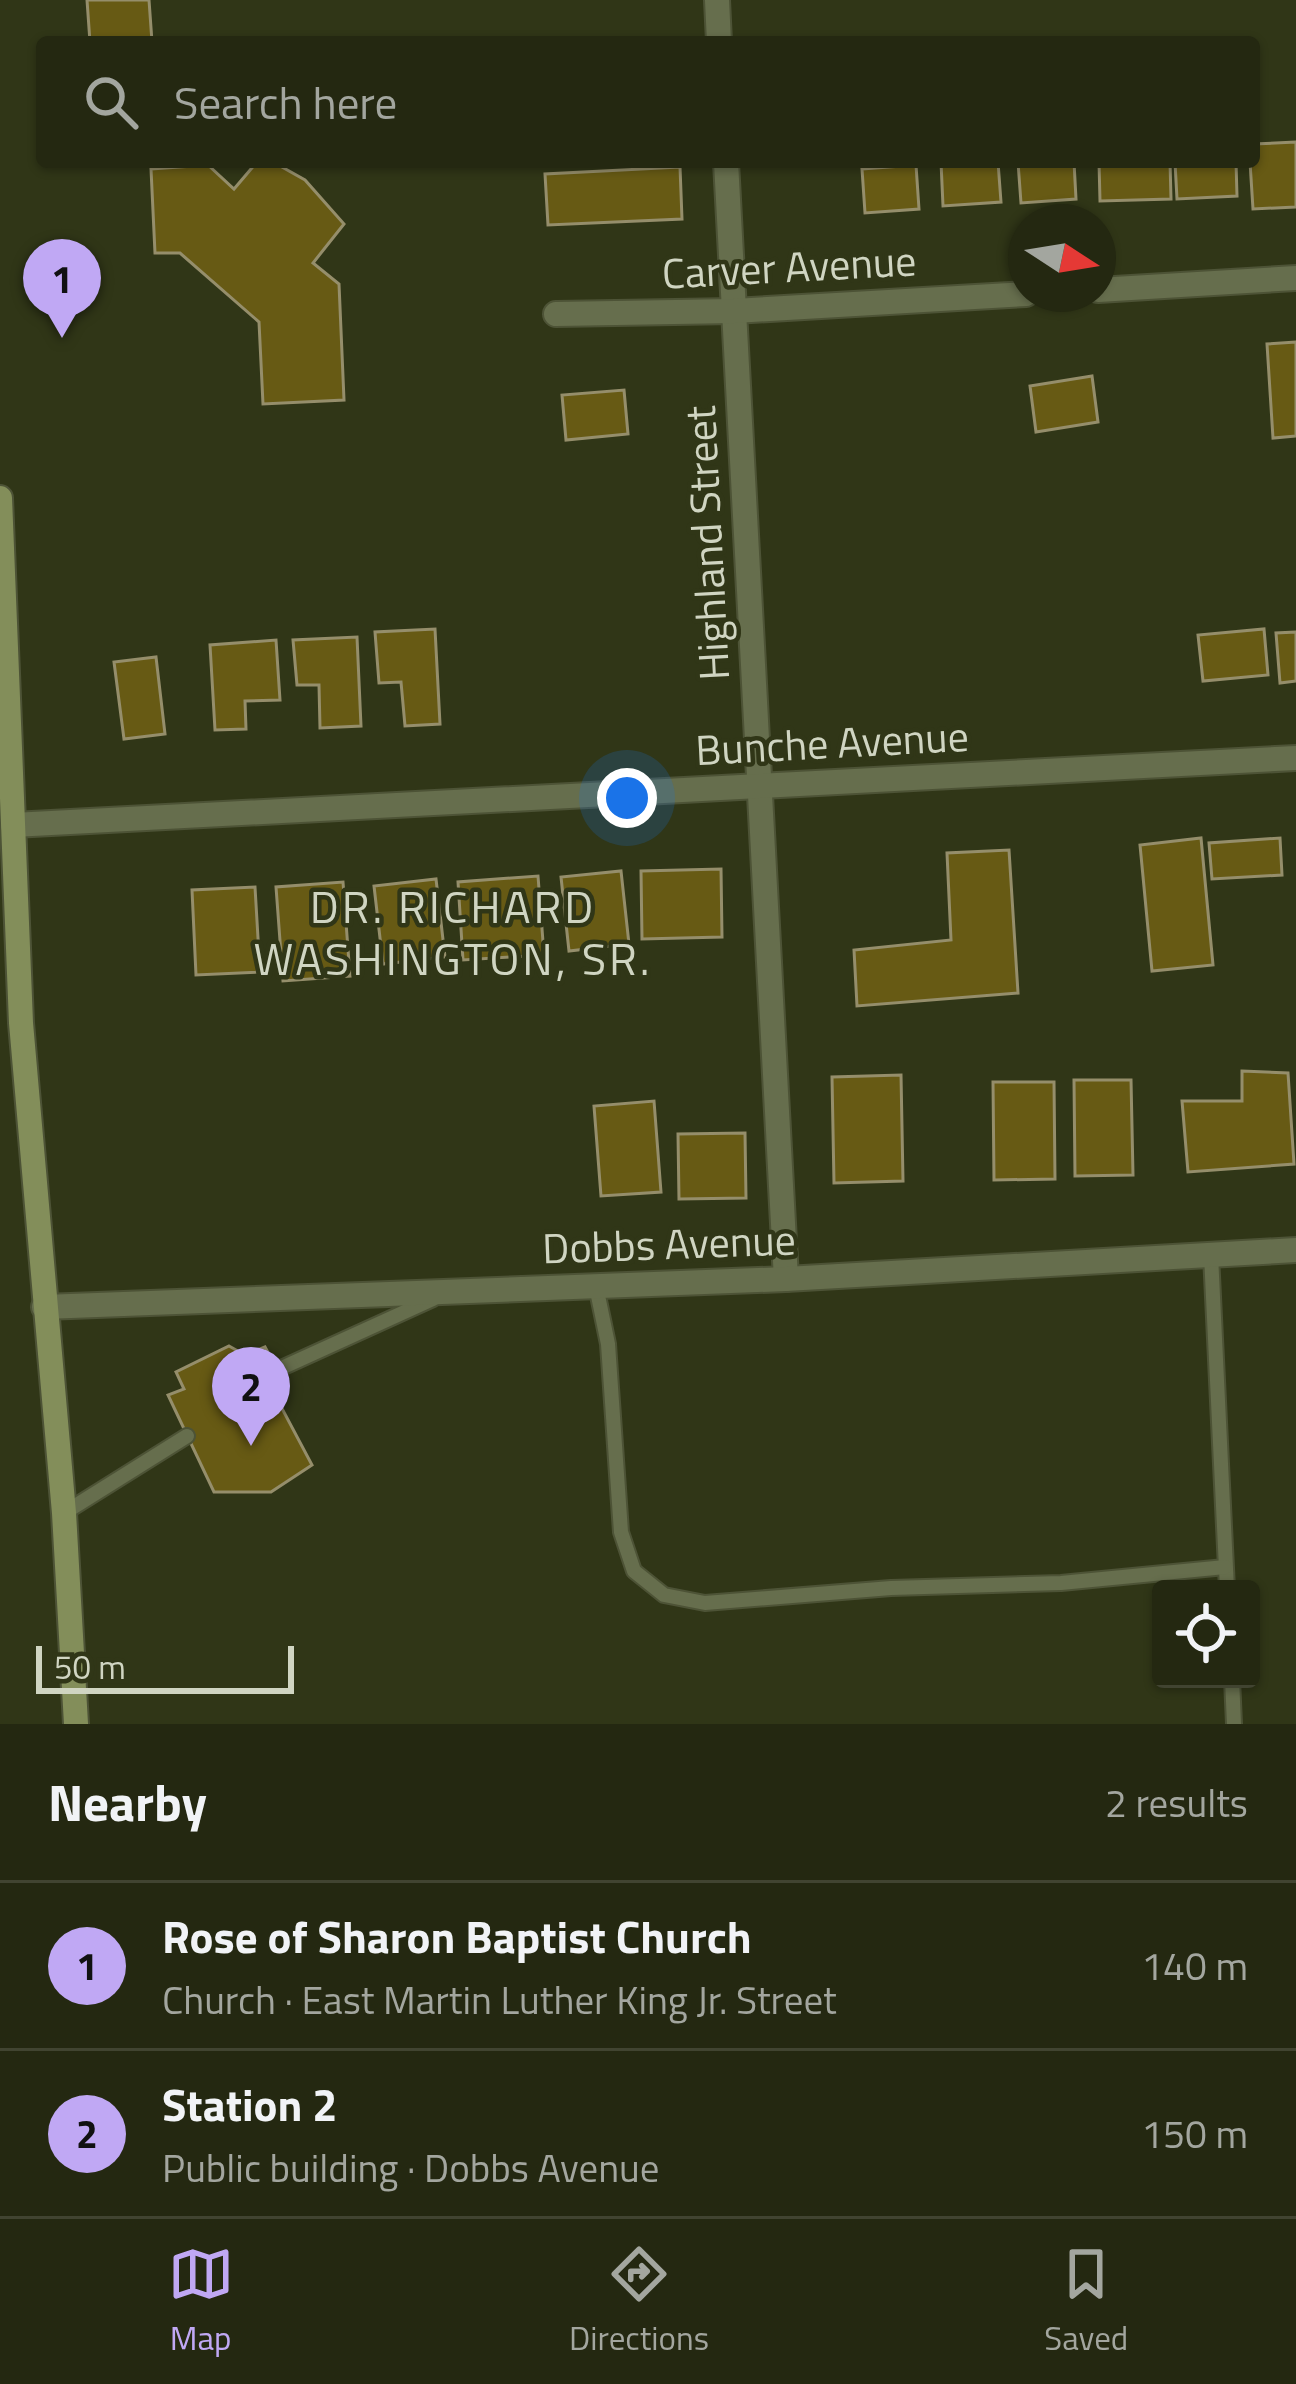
<!DOCTYPE html>
<meta charset="utf-8">
<style>
:root{--surface:#242811;--page:#2c301a;--text:#f1f3f6;--muted:#a3a69f;--line:#414431;--accent:#c0a8f4}
body{margin:0;font-family:"Titillium Web",sans-serif;background:var(--page);color:var(--text)}
.controls{position:absolute;right:36px;bottom:36px;display:grid;overflow:hidden;border-radius:12px;box-shadow:0 3px 9px #0004}
.controls button{width:108px;height:108px;display:grid;place-items:center;padding:0;border:0;border-bottom:3px solid var(--line);background:var(--surface);color:var(--text);font:60px sans-serif}
.compass{position:absolute;left:1008px;top:204px;width:108px;height:108px;border-radius:50%;background:var(--surface);box-shadow:0 3px 9px #0004;rotate:102deg}
.scale{position:absolute;left:36px;bottom:30px;width:258px;box-sizing:border-box;padding-left:12px;border:6px solid #d0d5c2;border-top:0;font-size:33px;line-height:42px;white-space:nowrap;color:#d0d5c2;-webkit-text-stroke:9px #303617;paint-order:stroke}
.you{position:absolute;left:627px;top:798px;width:42px;height:42px;margin:-30px;border:9px solid #fff;border-radius:50%;background:#1a73e8;box-shadow:0 0 0 18px #1a73e833}
.badge{display:grid;place-items:center;width:78px;height:78px;border-radius:50%;background:var(--accent);color:#111;font-size:39px;font-weight:700}
.pin{position:absolute;translate:-50% -99px;filter:drop-shadow(0 3px 6px #0008)}
.pin::after{content:'';position:absolute;top:63px;width:42px;height:36px;background:inherit;clip-path:polygon(0 0,100% 0,50% 100%)}
.list{margin:0;padding:0;list-style:none}
h2{display:flex;justify-content:space-between;align-items:center;height:156px;margin:0;padding:0 48px;font-size:51px}
h2 small{font-size:39px;font-weight:400;color:var(--muted)}
.list li{display:grid;grid-template-columns:78px 1fr auto;gap:36px;align-items:center;box-sizing:border-box;height:168px;padding:0 48px;border-top:3px solid var(--line)}
.list b{display:block;font-size:45px;white-space:nowrap}
.list p{margin:0;font-size:39px;white-space:nowrap;color:var(--muted)}
.list em{font-size:39px;font-style:normal;color:var(--muted)}
.icon{flex:none;width:66px;height:66px;fill:none;stroke:currentColor;stroke-width:2;stroke-linecap:round;stroke-linejoin:round}
.map{position:relative;flex:none;width:1296px;height:1724px;overflow:hidden}
.search{position:absolute;background:var(--surface);box-shadow:0 3px 9px #0004;left:36px;right:36px;top:36px;height:132px;display:flex;align-items:center;gap:30px;box-sizing:border-box;padding:0 42px;border-radius:12px;color:var(--muted);font-size:45px}
.sheet{height:492px;background:var(--surface)}
nav{display:flex;justify-content:space-around;align-items:center;box-sizing:border-box;height:168px;border-top:3px solid var(--line);background:var(--surface);font-size:33px;color:var(--muted)}
nav a{display:grid;justify-items:center;gap:6px}
nav .on{color:var(--accent)}
.map>svg:first-child{display:block}
.building{fill:#675a14;stroke:#958e6b;stroke-width:3}
.lines{fill:none;stroke-linecap:round;stroke-linejoin:round}
.service-casing{stroke:#4d5336;stroke-width:18}
.minor-casing{stroke:#4d5336;stroke-width:28}
.secondary-casing{stroke:#4d5336;stroke-width:28}
.service{stroke:#666e4d;stroke-width:14}
.minor{stroke:#666e4d;stroke-width:24}
.secondary{stroke:#838e5a;stroke-width:24}
.labels{text-anchor:middle;stroke-width:9;stroke-linejoin:round;paint-order:stroke}
.street-label{font-size:42px;fill:#d0d5c2;stroke:#303617}
.neighbourhood-label{font-size:45px;letter-spacing:3px;fill:#d0d5c2;stroke:#303617}
</style>
<div class="map">
<svg width="1296" height="1724" viewBox="0 0 1296 1724">
<rect width="100%" height="100%" fill="#303617"/>
<!-- building -->
<g class="building">
<polygon points="87,0 149,0 152,42 90,42"/>
<polygon points="1296,142 1296,207 1253,209 1250,162 1254,162 1254,144"/>
<polygon points="257,162 273,162 305,180 344,224 313,263 339,284 344,400 263,404 259,322 180,253 155,253 151,169 208,165 234,189"/>
<polygon points="941,162 998,162 1001,202 943,206"/>
<polygon points="1018,162 1074,162 1076,199 1021,203"/>
<polygon points="1099,162 1170,162 1171,199 1100,201"/>
<polygon points="1175,162 1236,162 1237,196 1177,199"/>
<polygon points="916,165 919,209 865,213 862,169"/>
<polygon points="680,167 682,219 548,225 545,174"/>
<polygon points="1296,342 1296,436 1273,438 1267,344"/>
<polygon points="1092,376 1098,422 1036,432 1030,386"/>
<polygon points="624,390 628,434 566,440 562,395"/>
<polygon points="435,629 440,724 405,726 401,682 379,683 375,632"/>
<polygon points="1264,629 1268,675 1203,681 1198,635"/>
<polygon points="1296,632 1296,681 1280,683 1276,633"/>
<polygon points="357,637 361,726 320,728 319,685 297,685 293,640"/>
<polygon points="276,640 280,700 245,701 246,729 215,730 210,645"/>
<polygon points="156,657 165,734 124,739 114,662"/>
<polygon points="1201,838 1213,965 1152,971 1140,845"/>
<polygon points="1280,838 1282,875 1212,879 1209,843"/>
<polygon points="1009,850 1018,993 857,1006 854,950 951,940 947,853"/>
<polygon points="721,869 722,937 642,939 641,871"/>
<polygon points="621,871 629,944 569,951 561,877"/>
<polygon points="538,876 544,955 463,960 458,882"/>
<polygon points="436,879 445,957 383,964 374,886"/>
<polygon points="343,882 350,976 283,981 276,887"/>
<polygon points="255,887 260,972 196,975 192,890"/>
<polygon points="1242,1071 1288,1073 1294,1164 1188,1172 1182,1101 1242,1101"/>
<polygon points="901,1075 903,1181 834,1183 832,1077"/>
<polygon points="1074,1080 1131,1080 1133,1175 1075,1176"/>
<polygon points="993,1082 1054,1082 1055,1179 994,1180"/>
<polygon points="654,1101 661,1192 601,1196 594,1106"/>
<polygon points="745,1133 746,1198 679,1199 678,1134"/>
<polygon points="229,1346 245,1355 265,1347 286,1385 278,1401 312,1465 271,1492 214,1492 168,1395 184,1389 176,1372"/>
</g>
<g class="lines">
<!-- service casing -->
<g class="service-casing">
<g id="service">
<polyline points="1211,1255 1227,1589"/>
<polyline points="596,1286 608,1344 621,1532 634,1571 664,1595 705,1603 891,1588 1061,1583 1225,1567"/>
<polyline points="277,1370 433,1299"/>
<polyline points="64,1513 187,1436"/>
<polyline points="1232,1679 1234,1724"/>
</g>
</g>
<!-- minor casing -->
<g class="minor-casing">
<g id="minor">
<polyline points="717,0 719,42"/>
<polyline points="726,162 786,1279"/>
<polyline points="1098,290 1296,278"/>
<polyline points="556,314 734,311 1026,294"/>
<polyline points="13,825 1296,758"/>
<polyline points="44,1307 786,1279 1296,1250"/>
</g>
</g>
<!-- secondary casing -->
<g class="secondary-casing">
<polyline id="secondary" points="0,498 21,1023 64,1513 76,1724"/>
</g>
<!-- service -->
<use href="#service" class="service"/>
<!-- minor -->
<use href="#minor" class="minor"/>
<!-- secondary -->
<use href="#secondary" class="secondary"/>
</g>
<g class="labels">
<!-- street labels -->
<g class="street-label">
<text transform="translate(789 267) rotate(-3)" y="15">Carver Avenue</text>
<text transform="translate(707 543) rotate(-93)" y="15">Highland Street</text>
<text transform="translate(832 743) rotate(-3)" y="15">Bunche Avenue</text>
<text transform="translate(669 1244) rotate(-2)" y="15">Dobbs Avenue</text>
</g>
<!-- neighbourhood labels -->
<g class="neighbourhood-label">
<text x="453" y="923">DR. RICHARD<tspan x="453" dy="52">WASHINGTON, SR.</tspan></text>
</g>
</g>
</svg>
<div class="controls">
<button><svg class="icon" aria-label="locate" viewBox="0 0 24 24"><circle cx="12" cy="12" r="6"/><path d="M12 2v4M12 18v4M2 12h4M18 12h4"/></svg></button>
</div>
<svg class="compass" viewBox="-18 -18 36 36"><path d="M0-13l5 13h-10z" fill="#e53935"/><path d="M0 13l5-13h-10z" fill="#a3a69f"/></svg>
<div class="scale">50 m</div>
<div class="you"></div>
<div class="pin badge" style="left:62px;top:338px">1</div>
<div class="pin badge" style="left:251px;top:1446px">2</div>
<div class="search"><svg class="icon" aria-label="search" viewBox="0 0 24 24"><circle cx="10" cy="10" r="6"/><path d="M15 15l6 6"/></svg>Search here</div>
</div>
<section class="sheet">
<h2>Nearby<small>2 results</small></h2>
<ul class="list">
<li><span class="badge">1</span><div><b>Rose of Sharon Baptist Church</b><p>Church · East Martin Luther King Jr. Street</p></div><em>140 m</em></li>
<li><span class="badge">2</span><div><b>Station 2</b><p>Public building · Dobbs Avenue</p></div><em>150 m</em></li>
</ul>
</section>
<nav>
<a class="on"><svg class="icon" aria-label="map" viewBox="0 0 24 24"><path d="M3 6l6-2 6 2 6-2v14l-6 2-6-2-6 2zM9 4v14M15 6v14"/></svg>Map</a>
<a><svg class="icon" aria-label="directions" viewBox="0 0 24 24"><path d="M12 3l9 9-9 9-9-9zM9 14v-3h6M13 9l2 2-2 2"/></svg>Directions</a>
<a><svg class="icon" aria-label="saved" viewBox="0 0 24 24"><path d="M7 4h10v16l-5-4-5 4z"/></svg>Saved</a>
</nav>
